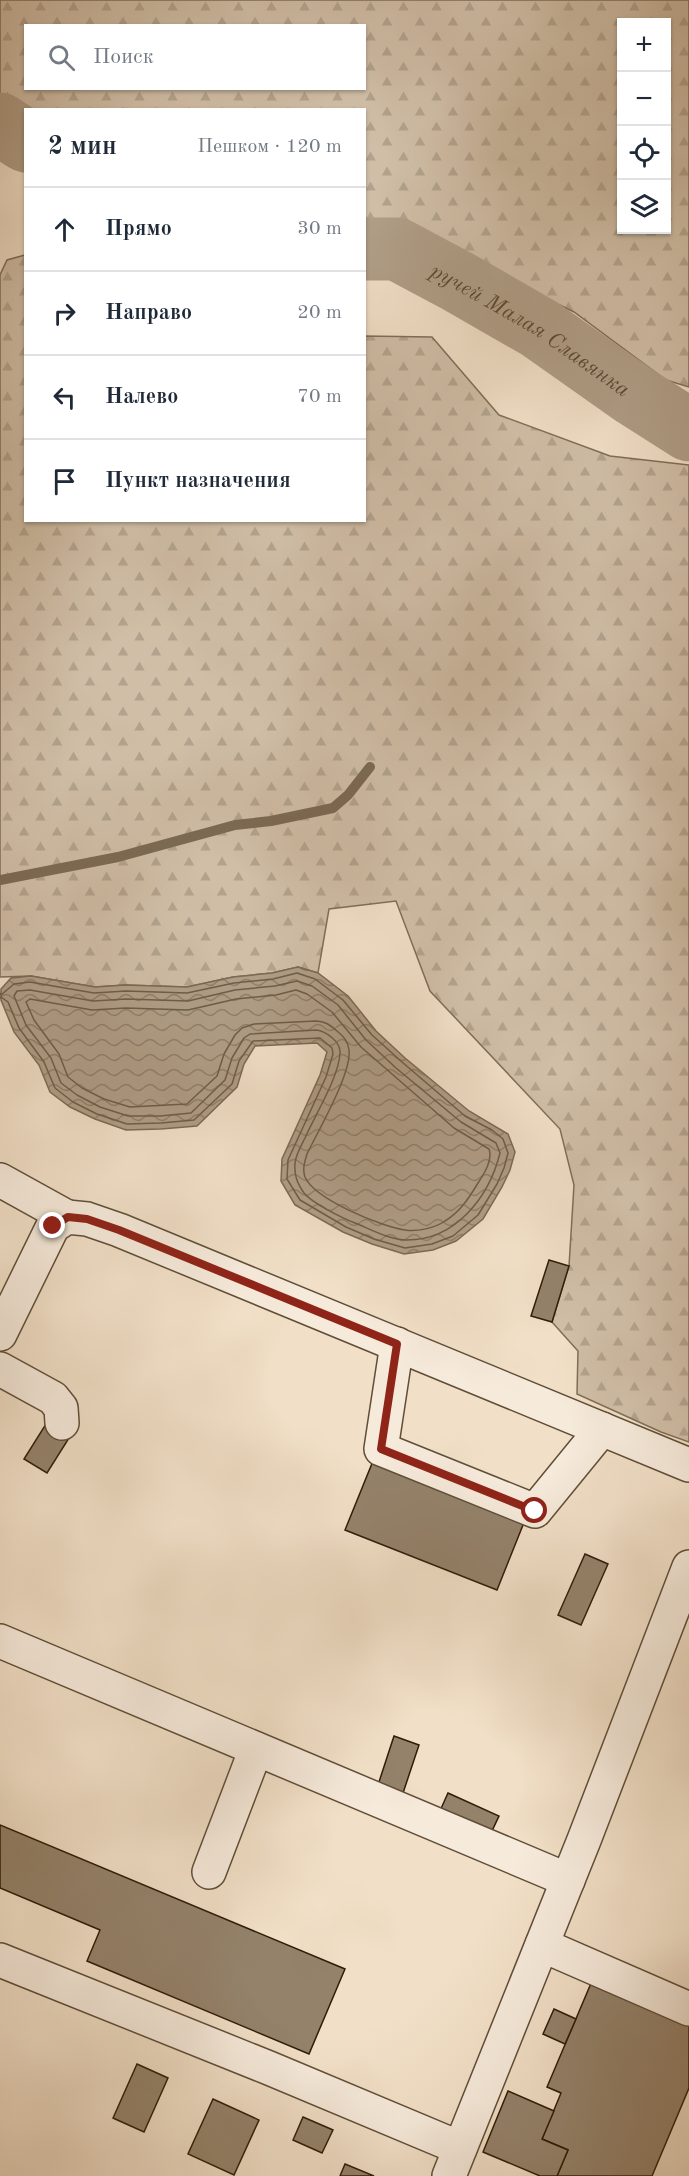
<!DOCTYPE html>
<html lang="ru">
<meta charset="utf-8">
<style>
:root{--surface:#fff;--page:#f6f6f7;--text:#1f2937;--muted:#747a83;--line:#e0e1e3}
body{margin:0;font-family:"Old Standard TT",serif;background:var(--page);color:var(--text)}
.controls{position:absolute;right:18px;top:18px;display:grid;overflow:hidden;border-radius:0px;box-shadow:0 2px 4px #0004}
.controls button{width:54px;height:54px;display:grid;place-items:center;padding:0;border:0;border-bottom:2px solid var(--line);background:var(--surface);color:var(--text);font:30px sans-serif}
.stop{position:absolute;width:18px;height:18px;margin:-14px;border:4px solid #8f2418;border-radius:50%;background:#fff}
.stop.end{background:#8f2418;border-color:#fff;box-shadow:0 2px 6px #0008}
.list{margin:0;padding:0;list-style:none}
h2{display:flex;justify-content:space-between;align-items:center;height:78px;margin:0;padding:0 24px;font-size:26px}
h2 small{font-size:20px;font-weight:400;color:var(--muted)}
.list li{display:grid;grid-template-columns:39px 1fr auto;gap:18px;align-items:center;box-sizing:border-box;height:84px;padding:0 24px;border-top:2px solid var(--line)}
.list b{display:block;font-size:22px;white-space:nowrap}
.list em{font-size:20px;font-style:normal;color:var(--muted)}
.icon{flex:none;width:33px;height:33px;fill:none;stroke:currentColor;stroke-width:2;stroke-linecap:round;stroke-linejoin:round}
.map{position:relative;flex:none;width:689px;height:2176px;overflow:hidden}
.search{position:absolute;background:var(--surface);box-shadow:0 2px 4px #0004;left:24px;top:24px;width:342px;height:66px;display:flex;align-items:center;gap:15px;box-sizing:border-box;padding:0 21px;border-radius:0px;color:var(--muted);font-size:22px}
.panel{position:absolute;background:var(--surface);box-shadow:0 2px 4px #0004;left:24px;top:108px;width:342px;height:414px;border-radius:0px}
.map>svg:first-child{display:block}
.forest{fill:url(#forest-firs);stroke:#806e58;stroke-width:1.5;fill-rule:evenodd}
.water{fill:url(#water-waves);stroke:#7c6a54;stroke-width:1.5}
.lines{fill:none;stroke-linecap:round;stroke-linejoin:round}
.shore{stroke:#6f5d47;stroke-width:1.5}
.stream{stroke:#7c6a54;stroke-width:10}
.river{stroke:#af9d86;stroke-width:63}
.building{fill:#94826b;stroke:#2f1d08;stroke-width:1.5}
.minor-casing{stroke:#604e38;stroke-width:36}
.minor{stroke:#f6eadb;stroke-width:33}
.route{stroke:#8f2418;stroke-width:8}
.labels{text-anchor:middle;stroke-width:4.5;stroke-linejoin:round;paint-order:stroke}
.water-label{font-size:22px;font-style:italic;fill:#5c4a34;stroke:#f6eadb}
</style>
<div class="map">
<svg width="689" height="2176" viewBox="0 0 689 2176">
<defs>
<pattern id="forest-firs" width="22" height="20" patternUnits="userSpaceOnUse" patternTransform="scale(1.5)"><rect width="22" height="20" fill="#d0bea7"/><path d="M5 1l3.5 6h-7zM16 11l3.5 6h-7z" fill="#b3a38e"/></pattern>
<pattern id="water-waves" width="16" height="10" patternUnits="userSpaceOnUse" patternTransform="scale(1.5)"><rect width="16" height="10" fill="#af9d86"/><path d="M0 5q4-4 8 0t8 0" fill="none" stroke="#8f7f6c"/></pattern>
</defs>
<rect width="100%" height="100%" fill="#f1dfc7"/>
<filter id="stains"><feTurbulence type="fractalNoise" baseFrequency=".00333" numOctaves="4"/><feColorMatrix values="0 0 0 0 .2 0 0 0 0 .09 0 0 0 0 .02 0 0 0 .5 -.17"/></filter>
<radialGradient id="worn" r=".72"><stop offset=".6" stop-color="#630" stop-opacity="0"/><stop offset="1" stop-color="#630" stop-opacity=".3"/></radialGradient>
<!-- forest -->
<g class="forest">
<path d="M0,0H689V387L666,380L574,312L482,267L384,224L365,226L364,110H26L25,112L0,102ZM622,22H666V230H622ZM26,26H364V88H26Z"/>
<polygon points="25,255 26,520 364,520 365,336 432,337 499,415 610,456 689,465 689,1442 661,1432 577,1394 578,1351 552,1322 569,1266 574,1185 560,1129 430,991 396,901 329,909 318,973 298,967 272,973 233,977 187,987 125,985 95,987 31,976 0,977 0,275 7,260"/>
</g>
<!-- water -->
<polygon class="water" points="298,967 318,973 348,996 376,1031 405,1058 469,1111 508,1134 515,1152 510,1170 502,1187 483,1219 456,1241 433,1250 404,1254 372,1244 343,1232 295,1205 281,1181 282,1159 320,1075 327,1052 317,1043 255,1046 244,1064 237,1087 197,1126 161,1129 126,1130 95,1119 70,1107 50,1092 39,1065 14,1032 1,1000 1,989 11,978 31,976 95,987 125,985 187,987 233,977 272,973"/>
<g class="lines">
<!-- shore -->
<g class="shore">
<path d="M297,981L312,986L338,1005L366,1040L396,1068L461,1122L496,1143L500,1153C489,1197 456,1240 407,1240C390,1240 370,1229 355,1223C342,1218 312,1203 304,1193C297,1183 294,1175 295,1163C296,1154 301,1146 305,1138C315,1115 339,1077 340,1053C341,1042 326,1031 316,1030L250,1034L244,1038L232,1058L225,1080L191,1113L160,1116H128L100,1107L77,1095L61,1083L51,1058L26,1025L14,996L17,991L30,990L93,1001L126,999L188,1001L235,990L275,986Z"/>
<path d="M296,990L307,994L332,1012L361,1047L454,1128L489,1149C493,1160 484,1174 478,1183C469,1198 460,1212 445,1221C435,1228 417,1232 405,1230C382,1227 314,1199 305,1177C302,1169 305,1161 307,1154C318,1131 352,1073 349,1050C348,1041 343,1036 337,1031C330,1025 325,1021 316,1021L254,1024L242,1028L235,1035L224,1054L217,1076L187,1104L130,1107L104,1099L82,1088L68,1077L59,1054L34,1020L26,1002L30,999L92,1010L126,1008L188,1010L236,999L276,995Z"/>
<polyline points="0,993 1,995 14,984 30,982 94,993 126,991 187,993 234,983 273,979 297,973 315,979 343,1000 372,1035 402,1062 465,1116 492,1130 503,1139 508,1153 504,1168 497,1184 478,1215 453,1236 432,1244 405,1248 374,1239 346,1227 300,1200 287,1179 288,1160 326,1077 333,1054 332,1048 320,1038 253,1041 239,1061 232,1084 194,1120 161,1123 127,1124 97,1114 73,1102 55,1088 44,1062 19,1028 8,1002 1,997 0,998"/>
</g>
<!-- stream -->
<polyline class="stream" points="0,880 118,857 235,825 271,821 333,808 348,795 370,767"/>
<!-- river -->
<g class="river">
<polyline points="0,124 26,141"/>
<path id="s1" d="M364,249H397L457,281L539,328L634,395L689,430"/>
</g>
</g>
<!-- building -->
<g class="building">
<polygon points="549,1260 569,1266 552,1322 531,1316"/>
<polygon points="46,1424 69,1438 47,1473 24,1459"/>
<polygon points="373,1461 525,1520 497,1590 345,1530"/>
<polygon points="585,1554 608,1564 581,1625 558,1615"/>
<polygon points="394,1736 419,1745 403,1793 378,1785"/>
<polygon points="448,1793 499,1816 490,1835 439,1813"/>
<polygon points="0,1825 345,1969 309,2054 87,1961 100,1930 0,1888"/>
<polygon points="592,1981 689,2022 689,2088 652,2176 557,2176 568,2150 542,2139 561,2093 547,2087"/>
<polygon points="554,2009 576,2019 565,2044 543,2034"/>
<polygon points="137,2064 168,2078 144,2132 113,2118"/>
<polygon points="508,2091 554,2111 542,2139 568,2150 557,2176 540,2176 483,2152"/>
<polygon points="213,2099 259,2120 234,2175 188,2154"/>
<polygon points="303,2117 333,2130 322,2153 293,2140"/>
<polygon points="345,2164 374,2176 340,2176"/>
</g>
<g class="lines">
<!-- minor casing -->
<g class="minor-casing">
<g id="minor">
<polyline points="0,1180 67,1217"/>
<polyline points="0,1334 53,1226 67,1217 87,1219 119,1230 689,1465"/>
<polyline points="397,1344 381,1449 535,1511 602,1429"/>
<polyline points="0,1369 53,1398 61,1408 62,1423"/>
<polyline points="0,1641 568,1880"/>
<polyline points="209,1872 256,1749"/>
<polyline points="542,1945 689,2009"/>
<polyline points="0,1960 269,2068 460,2148"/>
<polyline points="449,2176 584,1840 689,1567"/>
</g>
</g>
<!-- minor -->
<use href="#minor" class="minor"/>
</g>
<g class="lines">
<!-- route -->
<polyline class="route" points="53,1226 68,1217 87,1219 119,1230 397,1344 381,1449 535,1511"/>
</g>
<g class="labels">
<!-- water labels -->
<g class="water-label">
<text dy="8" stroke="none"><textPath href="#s1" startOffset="189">ручей Малая Славянка</textPath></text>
</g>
</g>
<rect width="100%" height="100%" filter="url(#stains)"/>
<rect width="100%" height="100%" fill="url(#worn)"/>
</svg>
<div class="controls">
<button>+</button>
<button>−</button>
<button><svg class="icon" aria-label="locate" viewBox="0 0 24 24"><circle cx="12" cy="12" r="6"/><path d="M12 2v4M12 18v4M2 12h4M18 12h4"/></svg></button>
<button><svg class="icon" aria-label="layers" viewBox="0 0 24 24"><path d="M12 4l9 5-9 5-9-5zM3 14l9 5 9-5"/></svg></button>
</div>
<div class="stop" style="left:535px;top:1511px"></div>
<div class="stop end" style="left:53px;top:1226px"></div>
<div class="search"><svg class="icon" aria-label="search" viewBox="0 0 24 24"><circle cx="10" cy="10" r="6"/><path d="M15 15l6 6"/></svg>Поиск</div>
<section class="panel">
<h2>2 мин<small>Пешком · 120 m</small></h2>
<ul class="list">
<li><svg class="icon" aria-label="ahead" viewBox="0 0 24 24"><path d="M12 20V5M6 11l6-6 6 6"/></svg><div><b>Прямо</b></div><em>30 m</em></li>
<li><svg class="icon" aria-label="right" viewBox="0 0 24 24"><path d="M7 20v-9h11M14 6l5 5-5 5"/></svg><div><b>Направо</b></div><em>20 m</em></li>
<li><svg class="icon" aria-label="left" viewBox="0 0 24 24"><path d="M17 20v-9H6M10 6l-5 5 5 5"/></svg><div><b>Налево</b></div><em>70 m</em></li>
<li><svg class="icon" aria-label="arrive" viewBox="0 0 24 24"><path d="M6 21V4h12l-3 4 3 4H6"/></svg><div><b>Пункт назначения</b></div></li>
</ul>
</section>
</div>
